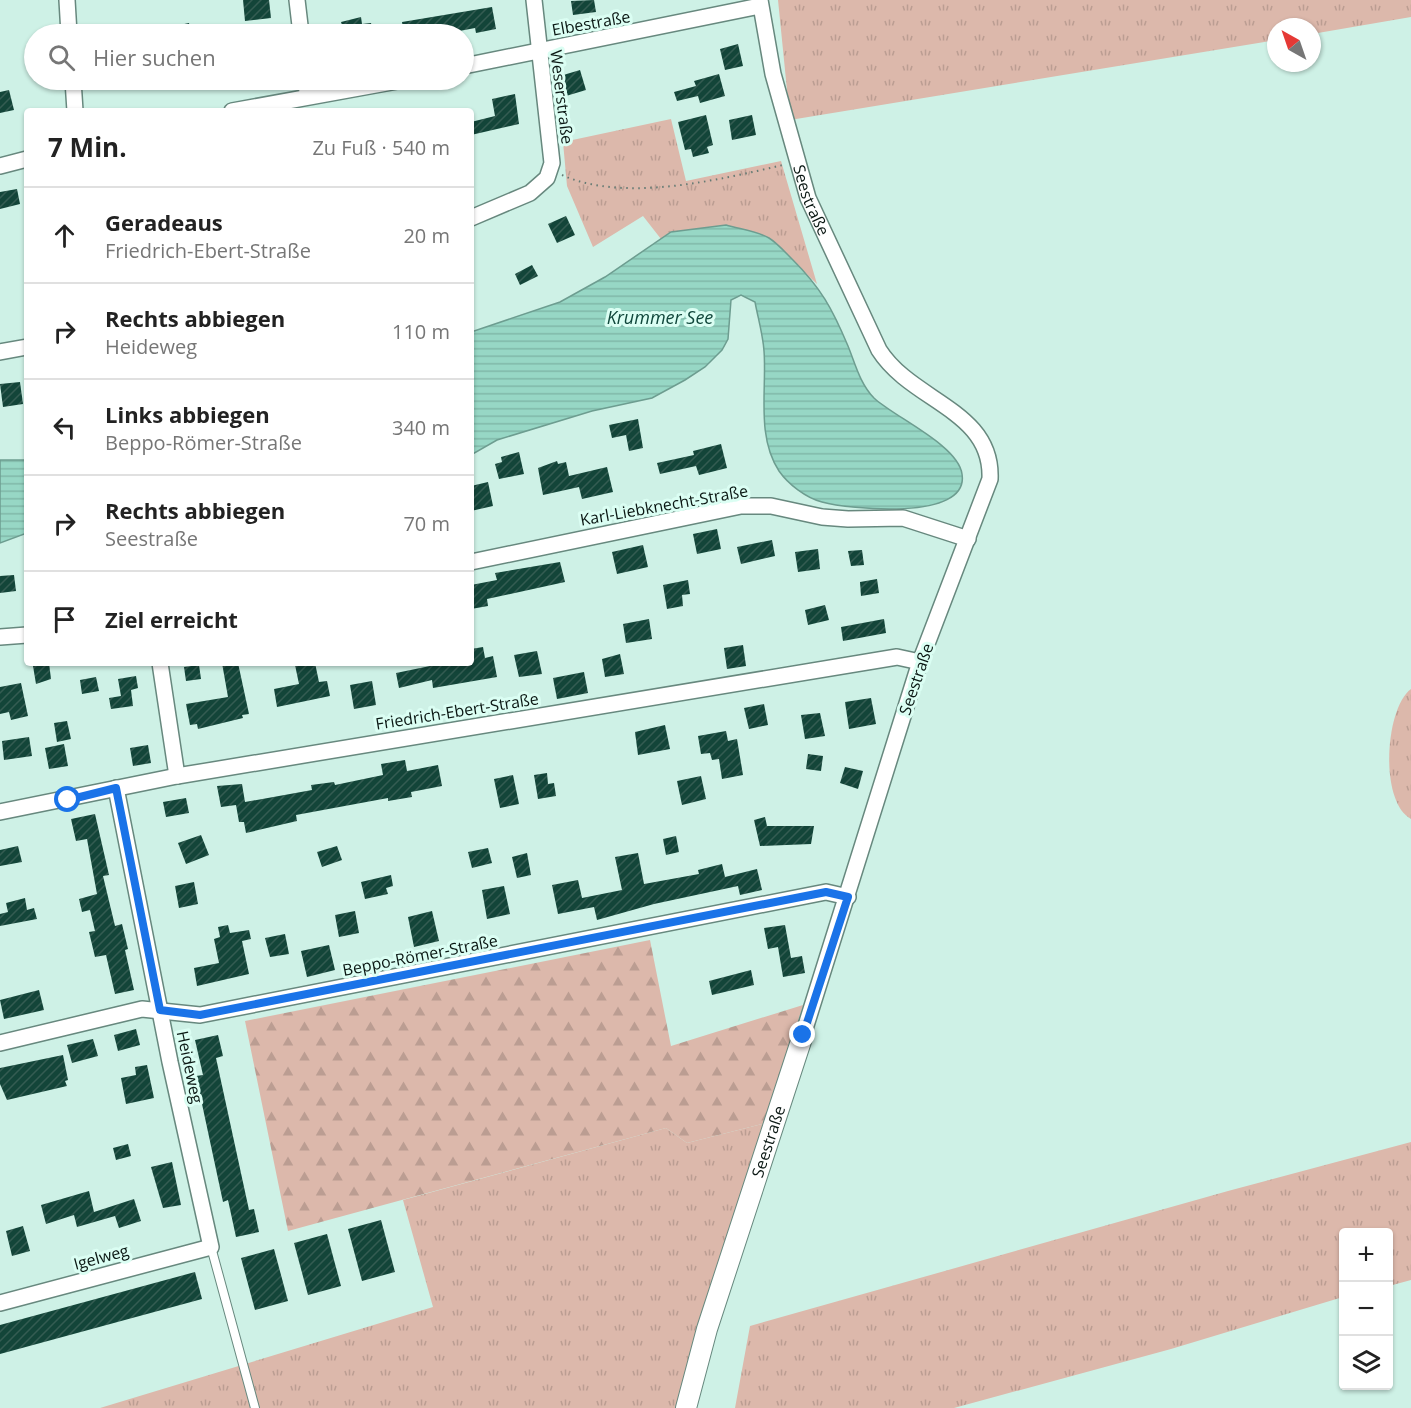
<!DOCTYPE html>
<html lang="de">
<meta charset="utf-8">
<style>
:root{--surface:#fff;--page:#f6f6f6;--text:#222;--muted:#767676;--line:#e0e0e0}
body{margin:0;font-family:"Open Sans",sans-serif;background:var(--page);color:var(--text)}
.controls{position:absolute;right:18px;bottom:18px;display:grid;overflow:hidden;border-radius:6px;box-shadow:0 2px 4px #0004}
.controls button{width:54px;height:54px;display:grid;place-items:center;padding:0;border:0;border-bottom:2px solid var(--line);background:var(--surface);color:var(--text);font:30px sans-serif}
.compass{position:absolute;left:1267px;top:18px;width:54px;height:54px;border-radius:50%;background:var(--surface);box-shadow:0 2px 4px #0004;rotate:320deg}
.stop{position:absolute;width:18px;height:18px;margin:-14px;border:4px solid #1a73e8;border-radius:50%;background:#fff}
.stop.end{background:#1a73e8;border-color:#fff;box-shadow:0 2px 6px #0008}
.list{margin:0;padding:0;list-style:none}
h2{display:flex;justify-content:space-between;align-items:center;height:78px;margin:0;padding:0 24px;font-size:26px}
h2 small{font-size:20px;font-weight:400;color:var(--muted)}
.list li{display:grid;grid-template-columns:39px 1fr auto;gap:18px;align-items:center;box-sizing:border-box;height:96px;padding:0 24px;border-top:2px solid var(--line)}
.list b{display:block;font-size:22px;white-space:nowrap}
.list p{margin:0;font-size:20px;white-space:nowrap;color:var(--muted)}
.list em{font-size:20px;font-style:normal;color:var(--muted)}
.icon{flex:none;width:33px;height:33px;fill:none;stroke:currentColor;stroke-width:2;stroke-linecap:round;stroke-linejoin:round}
.map{position:relative;flex:none;width:1411px;height:1408px;overflow:hidden}
.search{position:absolute;background:var(--surface);box-shadow:0 2px 4px #0004;left:24px;top:24px;width:450px;height:66px;display:flex;align-items:center;gap:15px;box-sizing:border-box;padding:0 21px;border-radius:33px;color:var(--muted);font-size:22px}
.panel{position:absolute;background:var(--surface);box-shadow:0 2px 4px #0004;left:24px;top:108px;width:450px;height:558px;border-radius:6px}
.map>svg:first-child{display:block}
.grass{fill:url(#grass-tufts)}
.forest{fill:url(#forest-firs)}
.water{fill:url(#water-rules);stroke:#6d9d90;stroke-width:1.5}
.building{fill:url(#building-hatch)}
.lines{fill:none;stroke-linecap:round;stroke-linejoin:round}
.service-casing{stroke:#67887e;stroke-width:10}
.minor-casing{stroke:#67887e;stroke-width:18}
.tertiary-casing{stroke:#67887e;stroke-width:22}
.path{stroke:#637a73;stroke-width:2;stroke-dasharray:1.5 4.5;stroke-linecap:butt}
.service{stroke:#fff;stroke-width:8}
.minor{stroke:#fff;stroke-width:15}
.tertiary{stroke:#fff;stroke-width:20}
.route{stroke:#1a73e8;stroke-width:8}
.labels{text-anchor:middle;stroke-width:6;stroke-linejoin:round;paint-order:stroke}
.street-label{font-size:16px;fill:#0a1713;stroke:#dbfef3}
.water-label{font-size:18px;font-style:italic;fill:#10473b;stroke:#dbfef3}
</style>
<div class="map">
<svg width="1411" height="1408" viewBox="0 0 1411 1408">
<defs>
<pattern id="grass-tufts" width="24" height="20" patternUnits="userSpaceOnUse" patternTransform="scale(1.5)"><rect width="24" height="20" fill="#dcb8ab"/><path d="M3 7l-1-3M5 7V3M7 7l1-3M15 17l-1-3M17 17v-4M19 17l1-3" fill="none" stroke="#bb9d92"/></pattern>
<pattern id="forest-firs" width="22" height="20" patternUnits="userSpaceOnUse" patternTransform="scale(1.5)"><rect width="22" height="20" fill="#dcb8ab"/><path d="M5 1l3.5 6h-7zM16 11l3.5 6h-7z" fill="#bb9d92"/></pattern>
<pattern id="water-rules" width="6" height="5" patternUnits="userSpaceOnUse" patternTransform="scale(1.5)"><rect width="6" height="5" fill="#97d7c5"/><path d="M0 2.5h6" fill="none" stroke="#81b8a8"/></pattern>
<pattern id="building-hatch" width="6" height="6" patternUnits="userSpaceOnUse" patternTransform="scale(1.5)"><rect width="6" height="6" fill="#134539"/><path d="M-1 1l2-2M0 6l6-6M5 7l2-2" fill="none" stroke="#345c52"/></pattern>
</defs>
<rect width="100%" height="100%" fill="#cef1e6"/>
<!-- grass -->
<g class="grass">
<polygon points="778,0 1411,0 1411,17 1312,34 1312,27 1276,27 1276,40 790,120"/>
<polygon points="671,119 686,181 781,161 817,284 768,237 671,232 661,239 643,216 593,247 567,186 563,142"/>
<path d="M1411,689V819C1379,802 1385,708 1411,689Z"/>
<polygon points="766,1123 679,1408 100,1408 433,1307 403,1200 666,1128 687,1143"/>
<polygon points="1411,1142 1411,1280 1389,1286 1388,1232 1344,1232 1343,1297 1171,1349 954,1408 735,1408 750,1326 1228,1191"/>
</g>
<!-- forest -->
<polygon class="forest" points="650,940 671,1046 803,1005 766,1123 687,1143 666,1128 288,1231 245,1021"/>
<!-- water -->
<g class="water">
<path d="M726,225C739,229 757,231 769,238C777,243 785,252 792,259C821,288 832,308 848,346C855,363 860,384 874,398C894,417 958,445 962,474C970,522 847,509 822,502C806,498 788,484 779,471C756,436 767,389 764,351C763,335 758,318 755,302L741,295L731,300L728,339L722,350L705,367L685,380L652,398L592,411L497,440L471,455V332L560,302L605,277L671,232Z"/>
<polygon points="0,460 27,460 27,533 0,543"/>
</g>
<!-- building -->
<g class="building">
<polygon points="243,0 269,0 271,18 245,21"/>
<polygon points="594,0 596,12 573,15 571,1"/>
<polygon points="492,7 496,29 476,33 475,28 444,34 404,34 402,22"/>
<polygon points="361,17 362,24 371,23 374,34 338,34 337,29 343,28 341,22"/>
<polygon points="189,23 191,34 157,34 156,30"/>
<polygon points="738,44 743,66 725,70 720,49"/>
<polygon points="580,70 586,90 566,96 560,76"/>
<polygon points="719,74 725,96 700,103 698,96 677,101 674,92 696,86 694,81"/>
<polygon points="9,90 14,110 0,113 0,92"/>
<polygon points="515,94 519,124 471,135 471,122 495,116 492,99"/>
<polygon points="706,115 713,145 707,147 709,153 693,157 691,149 685,150 678,122"/>
<polygon points="752,115 756,135 732,140 729,120"/>
<polygon points="17,189 20,204 0,209 0,192"/>
<polygon points="566,216 575,235 557,243 548,224"/>
<polygon points="532,265 538,276 520,285 515,274"/>
<polygon points="20,382 23,404 3,407 0,384"/>
<polygon points="638,419 643,448 629,451 626,435 612,438 609,425"/>
<polygon points="721,444 727,468 699,475 696,466 660,474 657,463 694,455 693,451"/>
<polygon points="519,452 524,474 499,479 495,464 502,462 501,457"/>
<polygon points="557,461 558,464 566,462 569,476 607,467 613,492 582,499 579,487 543,495 538,468"/>
<polygon points="488,482 493,506 471,511 471,486"/>
<polygon points="717,529 721,549 697,554 693,534"/>
<polygon points="772,540 775,556 741,564 737,547"/>
<polygon points="643,545 648,567 617,574 612,552"/>
<polygon points="818,549 820,569 798,572 795,552"/>
<polygon points="862,550 864,565 851,566 848,551"/>
<polygon points="560,562 565,582 487,599 488,606 471,609 471,585 497,580 495,573"/>
<polygon points="14,575 16,591 0,593 0,576"/>
<polygon points="877,579 879,593 861,596 860,582"/>
<polygon points="688,580 690,594 682,595 683,606 667,609 663,585"/>
<polygon points="825,605 829,620 808,625 805,610"/>
<polygon points="649,619 652,639 626,643 623,624"/>
<polygon points="884,619 886,633 843,641 841,627"/>
<polygon points="743,645 746,666 727,669 724,648"/>
<polygon points="483,647 485,658 493,656 497,677 433,688 432,680 399,688 396,673 430,666 430,663 471,663 471,649"/>
<polygon points="537,651 542,674 519,677 514,655"/>
<polygon points="620,654 624,674 605,677 602,659"/>
<polygon points="49,663 51,679 36,684 33,666"/>
<polygon points="222,663 238,663 249,714 242,715 243,718 198,729 197,724 190,725 186,704 228,697"/>
<polygon points="315,663 319,682 327,681 330,696 277,707 274,689 299,684 295,665"/>
<polygon points="199,665 201,679 186,681 184,667"/>
<polygon points="584,672 588,693 557,699 553,678"/>
<polygon points="136,676 138,688 131,690 133,706 111,709 109,698 121,696 118,679"/>
<polygon points="96,677 99,691 82,694 80,680"/>
<polygon points="372,681 376,705 354,709 350,685"/>
<polygon points="21,683 28,716 11,720 9,712 0,714 0,687"/>
<polygon points="871,698 876,724 849,729 845,702"/>
<polygon points="764,704 768,725 749,729 744,708"/>
<polygon points="820,713 825,736 805,739 801,715"/>
<polygon points="67,721 71,739 57,742 54,723"/>
<polygon points="665,725 670,749 638,755 635,732"/>
<polygon points="726,731 728,741 737,739 743,775 722,779 719,759 712,760 710,753 701,754 698,736"/>
<polygon points="29,737 32,756 4,760 2,741"/>
<polygon points="64,744 68,766 49,769 45,748"/>
<polygon points="148,745 151,763 133,766 130,748"/>
<polygon points="808,754 823,756 821,771 806,769"/>
<polygon points="405,760 407,771 438,765 442,786 411,792 412,797 388,801 388,798 296,815 297,821 246,833 244,822 239,822 236,805 221,807 217,786 242,784 245,802 312,790 311,785 334,782 335,785 383,775 381,764"/>
<polygon points="845,767 863,771 858,789 840,783"/>
<polygon points="547,773 548,784 554,783 556,796 538,799 534,775"/>
<polygon points="513,775 519,804 500,808 494,779"/>
<polygon points="701,776 706,799 682,805 677,781"/>
<polygon points="186,798 189,813 166,817 163,802"/>
<polygon points="95,814 109,875 103,876 115,926 122,924 128,949 125,950 134,990 115,994 106,955 95,957 89,932 95,931 90,910 82,912 79,899 97,894 87,839 76,841 71,819"/>
<polygon points="765,817 767,826 814,826 811,844 760,846 754,820"/>
<polygon points="201,835 209,855 186,864 178,843"/>
<polygon points="676,836 679,852 666,855 663,839"/>
<polygon points="18,846 22,862 0,866 0,850"/>
<polygon points="337,846 342,860 322,867 317,852"/>
<polygon points="488,848 492,863 472,868 468,852"/>
<polygon points="527,853 531,875 517,878 512,857"/>
<polygon points="638,853 644,884 699,874 698,870 722,864 725,877 757,869 762,890 740,895 738,886 654,904 597,920 594,907 558,914 552,885 578,880 582,898 622,890 615,857"/>
<polygon points="391,875 393,886 386,888 388,894 365,899 361,882"/>
<polygon points="194,882 198,904 179,908 175,886"/>
<polygon points="504,886 510,914 487,919 482,890"/>
<polygon points="25,898 27,910 34,908 37,919 0,926 0,914 8,912 6,903"/>
<polygon points="355,911 359,933 339,937 335,915"/>
<polygon points="432,911 439,941 414,947 408,917"/>
<polygon points="228,925 230,933 249,930 251,939 242,941 249,974 197,986 194,968 219,963 214,939 220,937 218,927"/>
<polygon points="785,925 791,958 802,956 805,973 783,977 778,947 768,949 764,928"/>
<polygon points="285,934 289,954 270,957 265,938"/>
<polygon points="329,945 335,970 307,977 301,951"/>
<polygon points="751,970 754,985 712,995 709,981"/>
<polygon points="39,990 44,1010 4,1019 0,1000"/>
<polygon points="136,1029 140,1045 118,1051 114,1035"/>
<polygon points="218,1035 223,1056 216,1058 249,1210 254,1209 259,1232 236,1237 228,1200 223,1202 196,1076 203,1075 195,1040"/>
<polygon points="93,1039 98,1056 72,1063 67,1045"/>
<polygon points="63,1055 68,1080 65,1081 67,1086 7,1100 0,1084 0,1068"/>
<polygon points="147,1065 154,1098 126,1104 121,1078 136,1075 135,1067"/>
<polygon points="128,1144 131,1156 116,1160 113,1148"/>
<polygon points="172,1162 181,1205 163,1208 151,1167"/>
<polygon points="89,1191 94,1212 134,1199 141,1221 119,1228 115,1216 77,1227 74,1215 46,1224 41,1205"/>
<polygon points="381,1220 395,1272 362,1281 348,1229"/>
<polygon points="23,1226 30,1251 12,1256 6,1231"/>
<polygon points="327,1234 341,1286 308,1295 294,1243"/>
<polygon points="274,1249 288,1301 255,1310 241,1258"/>
<polygon points="195,1272 202,1299 0,1354 0,1325"/>
</g>
<g class="lines">
<!-- service casing -->
<g class="service-casing">
<polyline id="service" points="211,1247 255,1408"/>
</g>
<!-- minor casing -->
<g class="minor-casing">
<g id="minor">
<polyline points="67,0 69,34"/>
<polyline points="297,0 301,34"/>
<path id="s1" d="M760,0L773,74L808,198L879,350C912,402 993,410 990,479L920,662L803,1035"/>
<polyline points="464,66 760,6"/>
<polyline points="73,80 75,111"/>
<polyline points="305,80 308,96"/>
<polyline points="232,111 403,80"/>
<polyline points="0,166 27,159"/>
<polyline points="471,218 530,193 547,178 552,163 534,0"/>
<polyline points="0,352 27,347"/>
<polyline points="471,562 741,506 771,506 822,517 848,519 903,518 968,539"/>
<polyline points="0,637 27,635"/>
<polyline points="160,663 177,776"/>
<polyline points="0,812 177,776 897,657 920,662"/>
<polyline points="0,1043 142,1009 200,1015 826,892 848,897"/>
<polyline points="0,1303 211,1247 170,1062 116,788"/>
</g>
</g>
<!-- tertiary casing -->
<g class="tertiary-casing">
<g id="tertiary">
<path id="s2" d="M686,1408L707,1329L803,1035"/>
</g>
</g>
<!-- path -->
<path class="path" d="M562,175C624,203 718,180 783,165"/>
<!-- service -->
<use href="#service" class="service"/>
<!-- minor -->
<use href="#minor" class="minor"/>
<!-- tertiary -->
<use href="#tertiary" class="tertiary"/>
</g>
<g class="lines">
<!-- route -->
<polyline class="route" points="68,800 116,788 160,1010 200,1015 826,892 848,897 803,1035"/>
</g>
<g class="labels">
<!-- street labels -->
<g class="street-label">
<text transform="translate(591 23) rotate(-10)" y="6">Elbestraße</text>
<text transform="translate(562 97) rotate(83)" y="6">Weserstraße</text>
<text dy="6" stroke="none"><textPath href="#s1" startOffset="207">Seestraße</textPath></text>
<text transform="translate(664 505) rotate(-10)" y="6">Karl-Liebknecht-Straße</text>
<text transform="translate(916 679) rotate(-71)" y="6">Seestraße</text>
<text transform="translate(457 711) rotate(-9)" y="6">Friedrich-Ebert-Straße</text>
<text transform="translate(420 955) rotate(-11)" y="6">Beppo-Römer-Straße</text>
<text transform="translate(190 1067) rotate(78)" y="6">Heideweg</text>
<text dy="6" stroke="none"><textPath href="#s2" startOffset="279">Seestraße</textPath></text>
<text transform="translate(101 1257) rotate(-15)" y="6">Igelweg</text>
</g>
<!-- water labels -->
<g class="water-label">
<text x="660" y="324">Krummer See</text>
</g>
</g>
</svg>
<div class="controls">
<button>+</button>
<button>−</button>
<button><svg class="icon" aria-label="layers" viewBox="0 0 24 24"><path d="M12 4l9 5-9 5-9-5zM3 14l9 5 9-5"/></svg></button>
</div>
<svg class="compass" viewBox="-18 -18 36 36"><path d="M0-13l5 13h-10z" fill="#e53935"/><path d="M0 13l5-13h-10z" fill="#767676"/></svg>
<div class="stop" style="left:68px;top:800px"></div>
<div class="stop end" style="left:803px;top:1035px"></div>
<div class="search"><svg class="icon" aria-label="search" viewBox="0 0 24 24"><circle cx="10" cy="10" r="6"/><path d="M15 15l6 6"/></svg>Hier suchen</div>
<section class="panel">
<h2>7 Min.<small>Zu Fuß · 540 m</small></h2>
<ul class="list">
<li><svg class="icon" aria-label="ahead" viewBox="0 0 24 24"><path d="M12 20V5M6 11l6-6 6 6"/></svg><div><b>Geradeaus</b><p>Friedrich-Ebert-Straße</p></div><em>20 m</em></li>
<li><svg class="icon" aria-label="right" viewBox="0 0 24 24"><path d="M7 20v-9h11M14 6l5 5-5 5"/></svg><div><b>Rechts abbiegen</b><p>Heideweg</p></div><em>110 m</em></li>
<li><svg class="icon" aria-label="left" viewBox="0 0 24 24"><path d="M17 20v-9H6M10 6l-5 5 5 5"/></svg><div><b>Links abbiegen</b><p>Beppo-Römer-Straße</p></div><em>340 m</em></li>
<li><svg class="icon" aria-label="right" viewBox="0 0 24 24"><path d="M7 20v-9h11M14 6l5 5-5 5"/></svg><div><b>Rechts abbiegen</b><p>Seestraße</p></div><em>70 m</em></li>
<li><svg class="icon" aria-label="arrive" viewBox="0 0 24 24"><path d="M6 21V4h12l-3 4 3 4H6"/></svg><div><b>Ziel erreicht</b></div></li>
</ul>
</section>
</div>
